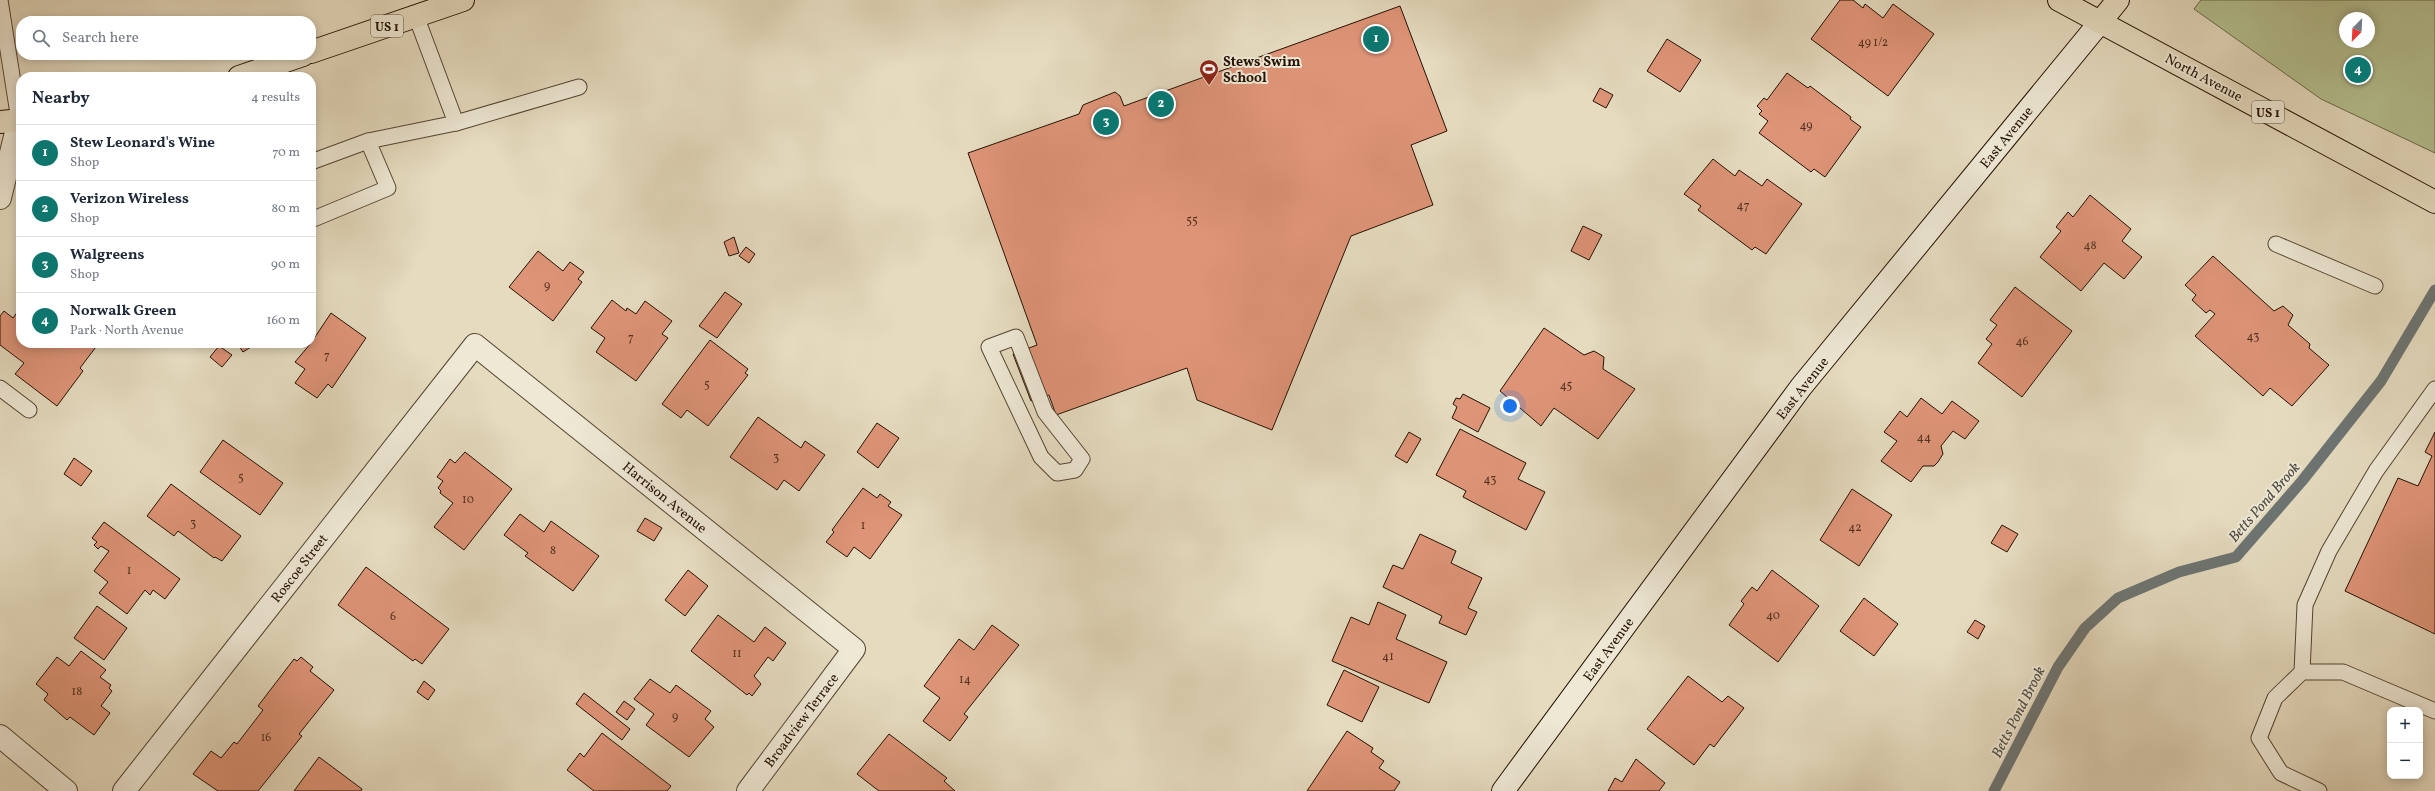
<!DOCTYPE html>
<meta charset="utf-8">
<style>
:root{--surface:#fff;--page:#f6f6f7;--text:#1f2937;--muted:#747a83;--line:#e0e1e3;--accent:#0f766e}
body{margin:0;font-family:Vollkorn,serif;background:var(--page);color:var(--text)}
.controls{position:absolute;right:12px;bottom:12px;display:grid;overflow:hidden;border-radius:8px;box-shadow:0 2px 10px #0003}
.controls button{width:36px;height:36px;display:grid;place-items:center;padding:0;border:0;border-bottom:1px solid var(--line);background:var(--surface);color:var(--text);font:20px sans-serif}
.compass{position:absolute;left:2339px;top:12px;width:36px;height:36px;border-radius:50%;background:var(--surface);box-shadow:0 2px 10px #0003;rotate:204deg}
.you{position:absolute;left:1510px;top:406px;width:14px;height:14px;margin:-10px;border:3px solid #fff;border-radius:50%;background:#1a73e8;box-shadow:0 0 0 6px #1a73e833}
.badge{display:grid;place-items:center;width:26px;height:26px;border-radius:50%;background:var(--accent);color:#fff;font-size:13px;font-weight:700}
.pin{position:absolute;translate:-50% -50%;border:2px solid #fff;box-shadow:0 1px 4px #0006}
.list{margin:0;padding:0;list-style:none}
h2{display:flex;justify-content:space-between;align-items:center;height:52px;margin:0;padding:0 16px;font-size:17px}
h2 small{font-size:13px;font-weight:400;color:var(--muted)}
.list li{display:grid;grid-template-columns:26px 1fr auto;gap:12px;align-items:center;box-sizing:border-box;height:56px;padding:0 16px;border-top:1px solid var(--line)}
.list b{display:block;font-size:15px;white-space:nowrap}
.list p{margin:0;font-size:13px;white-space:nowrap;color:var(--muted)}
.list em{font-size:13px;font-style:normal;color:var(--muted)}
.icon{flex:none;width:22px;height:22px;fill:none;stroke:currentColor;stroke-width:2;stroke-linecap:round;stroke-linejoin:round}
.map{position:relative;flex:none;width:2435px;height:791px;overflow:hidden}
.search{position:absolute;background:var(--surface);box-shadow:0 2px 10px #0003;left:16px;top:16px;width:300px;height:44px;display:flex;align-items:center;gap:10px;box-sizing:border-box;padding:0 14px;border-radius:16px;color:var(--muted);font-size:15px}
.panel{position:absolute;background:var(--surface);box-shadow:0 2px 10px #0003;left:16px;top:72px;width:300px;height:276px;border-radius:16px}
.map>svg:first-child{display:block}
.green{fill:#b5c091;stroke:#6c684a;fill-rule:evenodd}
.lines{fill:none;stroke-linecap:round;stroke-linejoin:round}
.stream{stroke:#6d7573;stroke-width:11}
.building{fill:#de9477;stroke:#241103}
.lane-casing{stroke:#544432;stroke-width:17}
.street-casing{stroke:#544432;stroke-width:24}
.secondary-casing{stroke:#241103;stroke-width:24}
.primary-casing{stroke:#241103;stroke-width:24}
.lane{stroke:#eee8d5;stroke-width:15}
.street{stroke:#eee8d5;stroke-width:22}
.secondary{stroke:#eee8d5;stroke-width:22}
.primary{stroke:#e5dbbf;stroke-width:22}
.labels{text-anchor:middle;stroke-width:4;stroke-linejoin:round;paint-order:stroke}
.number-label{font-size:12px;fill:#523220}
.shield{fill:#eee8d5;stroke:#615242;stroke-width:1}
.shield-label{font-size:13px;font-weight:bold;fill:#241103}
.poi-label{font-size:14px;font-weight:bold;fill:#241103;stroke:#eee8d5;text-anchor:start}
.street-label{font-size:14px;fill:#241103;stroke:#eee8d5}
.water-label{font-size:15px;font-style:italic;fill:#4e4b44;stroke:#eee8d5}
</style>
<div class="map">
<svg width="2435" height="791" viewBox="0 0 2435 791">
<rect width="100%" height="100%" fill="#e5dbbf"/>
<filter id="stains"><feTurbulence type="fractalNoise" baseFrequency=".005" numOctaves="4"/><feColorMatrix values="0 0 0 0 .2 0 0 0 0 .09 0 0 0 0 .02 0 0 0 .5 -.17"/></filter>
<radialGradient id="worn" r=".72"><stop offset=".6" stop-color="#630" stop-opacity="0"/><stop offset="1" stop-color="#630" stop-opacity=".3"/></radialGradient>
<!-- green -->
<path class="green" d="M2201,0H2435V153L2321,99L2194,9ZM2345,18H2369V42H2345Z"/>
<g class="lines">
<!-- stream -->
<polyline class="stream" points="1994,791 2058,667 2085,628 2118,598 2179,572 2236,557 2302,481 2381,381 2435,290"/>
</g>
<!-- building -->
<g class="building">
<polygon points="1840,0 1853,0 1863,8 1865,4 1883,18 1893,4 1934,34 1888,96 1811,39"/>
<polygon points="1400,6 1447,131 1411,145 1433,205 1351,236 1272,430 1197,400 1187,368 1056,415 1049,395 1031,401 1013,354 1037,345 968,153 1079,114 1083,105 1115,92 1120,96 1124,106"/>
<polygon points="1667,39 1701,60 1680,92 1647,71"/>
<polygon points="1787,73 1808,88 1810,86 1851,117 1850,119 1861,127 1825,177 1814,169 1811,172 1759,133 1768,121 1759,114 1762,111 1757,106 1764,98 1767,100"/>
<polygon points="1600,88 1613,95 1606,108 1593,101"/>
<polygon points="1713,159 1735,176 1739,170 1762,186 1767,179 1802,204 1766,254 1755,247 1752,250 1698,210 1701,206 1684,194"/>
<polygon points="2090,195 2131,229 2122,241 2142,257 2124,279 2104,263 2081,291 2040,257 2061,231 2056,227 2068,212 2073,217"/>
<polygon points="1583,226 1602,235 1589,260 1571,251"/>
<polygon points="734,237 739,253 729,256 724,242"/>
<polygon points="746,247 755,254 749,263 739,256"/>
<polygon points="538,251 563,271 570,262 584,272 578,279 582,282 553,321 509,287"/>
<polygon points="2213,256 2274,311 2283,306 2293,315 2288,325 2310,344 2309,348 2329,365 2292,406 2270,388 2263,396 2195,336 2215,314 2210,310 2206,313 2192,300 2196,295 2185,285"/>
<polygon points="2015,287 2072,331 2022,397 1978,363 1992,344 1986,339 1997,325 1990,320"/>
<polygon points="725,292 742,304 717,338 699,326"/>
<polygon points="612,300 626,311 627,308 636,314 645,301 672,321 662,334 668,338 636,381 596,352 605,338 591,328"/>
<polygon points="21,307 21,343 99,343 80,368 83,371 57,406 15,374 24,363 0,345 0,316 4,311 13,318"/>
<polygon points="331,313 366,338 332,388 328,384 317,398 295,383 305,369 295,362 311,343"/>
<polygon points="1544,328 1584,355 1594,351 1604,357 1603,369 1635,389 1598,439 1554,408 1541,426 1500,391"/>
<polygon points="710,340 748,369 745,373 748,375 708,426 687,410 681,418 662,404"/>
<polygon points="237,343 257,343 243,352"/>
<polygon points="219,346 232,355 222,367 210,357"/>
<polygon points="1463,394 1490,408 1478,432 1452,418 1457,407 1453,404 1456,398 1460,399"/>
<polygon points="1921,398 1942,414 1952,401 1979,421 1965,439 1953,431 1941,446 1943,454 1938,462 1934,466 1923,466 1911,482 1881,461 1897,441 1884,432 1900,411 1907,417"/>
<polygon points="758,417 801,448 805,441 825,455 799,491 784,480 777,490 730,457"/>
<polygon points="877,423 899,438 878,468 857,452"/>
<polygon points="1460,429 1526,463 1518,479 1545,492 1526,530 1463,497 1466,491 1436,475"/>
<polygon points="1409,432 1421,439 1407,463 1395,456"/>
<polygon points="2435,432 2435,634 2345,591 2398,478 2418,486 2432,456 2425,452"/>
<polygon points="223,440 283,483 260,515 200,472"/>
<polygon points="465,452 512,489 464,550 434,527 453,503 440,493 441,491 438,488 443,481 437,477 450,459 455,463"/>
<polygon points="74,458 92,471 81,486 64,474"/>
<polygon points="171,484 241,536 222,561 215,557 214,558 178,531 174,536 147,516"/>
<polygon points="863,488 877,498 880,494 891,502 888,506 902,515 870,559 854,547 847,557 826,542 834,532 832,530"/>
<polygon points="1852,489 1892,515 1859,566 1820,540"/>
<polygon points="520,514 544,532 551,521 599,556 573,591 525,556 528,553 504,535"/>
<polygon points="645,518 662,528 654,541 637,531"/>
<polygon points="104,522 180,579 165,599 153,590 150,595 145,590 127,614 99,593 108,582 94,571 109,551 101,546 98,549 94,545 97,542 92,538"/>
<polygon points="2002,525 2018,534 2007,552 1991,543"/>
<polygon points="1420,534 1456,551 1451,563 1482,578 1468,608 1477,612 1466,635 1439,623 1442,616 1383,587 1393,565 1403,569"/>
<polygon points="366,567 449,629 422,664 415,659 413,661 338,605"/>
<polygon points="688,570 708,586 685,616 665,600"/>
<polygon points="1772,570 1819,606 1778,662 1729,625 1744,604 1741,601 1752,587 1757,591"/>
<polygon points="1864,598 1898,624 1874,656 1840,631"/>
<polygon points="1378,602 1406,615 1396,639 1447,662 1429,703 1332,661 1351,617 1369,625"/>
<polygon points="97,606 127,628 104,660 74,638"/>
<polygon points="718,615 754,642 765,627 786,643 773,661 768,657 754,676 761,684 752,696 749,693 747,695 691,651"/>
<polygon points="1975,620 1985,626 1978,639 1967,632"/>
<polygon points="992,625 1019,645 964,714 968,717 950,741 923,721 940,698 924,686 959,639 974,650"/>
<polygon points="81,651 106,670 100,677 111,685 109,688 112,691 101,706 110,713 94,735 70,717 67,720 44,700 48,694 36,684 57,657 69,666"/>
<polygon points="301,657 313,667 310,671 334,690 299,734 302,736 258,791 218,791 193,774 211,751 221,758 234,742 237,744 263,710 258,706 294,659 297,661"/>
<polygon points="1344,670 1379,687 1362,722 1327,705"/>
<polygon points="1688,676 1722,702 1728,696 1744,708 1714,747 1710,744 1694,765 1647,729"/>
<polygon points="650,679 670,693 676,685 711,711 705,719 714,727 689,757 646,725 654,714 634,699"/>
<polygon points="424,681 435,690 428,700 417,692"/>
<polygon points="584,693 630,729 622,740 576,704"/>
<polygon points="624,701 635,709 627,720 616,712"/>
<polygon points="1347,731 1373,748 1371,752 1384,761 1379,768 1400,782 1394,791 1307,791"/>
<polygon points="602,733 671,786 667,791 594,791 567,770 580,753 584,757"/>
<polygon points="889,734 947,778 944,781 955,791 879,791 857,774"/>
<polygon points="319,757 362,789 361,791 294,791"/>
<polygon points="1636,759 1665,783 1659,791 1608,791 1615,778 1622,782"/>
</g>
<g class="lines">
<!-- lane casing -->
<g class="lane-casing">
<g id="lane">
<polyline points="0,0 19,120"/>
<polyline points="456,123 579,87"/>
<polyline points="311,162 368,141 456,123 416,16"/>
<polyline points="311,220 388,188 368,141"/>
<polyline points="2276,244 2375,286"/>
<polygon points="1016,337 1045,412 1082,459 1075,470 1057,473 1041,457 989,347"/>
<polyline points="0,388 29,410"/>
<polyline points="2302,672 2305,605 2329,551 2376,471 2435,389"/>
<polyline points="2319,791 2281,773 2259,738 2275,698 2302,672 2343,672 2435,711"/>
</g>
</g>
<!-- street casing -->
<g class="street-casing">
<g id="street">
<polyline points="0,198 19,120"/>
<polyline points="0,736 66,791"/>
<polyline points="124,791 475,345 854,649 748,791"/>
</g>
</g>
<!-- secondary casing -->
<g class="secondary-casing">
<polyline id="secondary" points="1503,791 1801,387 2101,21"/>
</g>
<!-- primary casing -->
<g class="primary-casing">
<g id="primary">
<polyline points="2059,0 2435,202"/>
<polyline points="2101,21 2118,0"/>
<polyline points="311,52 463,0"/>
<polyline points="239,77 303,55"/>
<polyline points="0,122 21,120"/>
</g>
</g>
<!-- lane -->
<use href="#lane" class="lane"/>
<!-- street -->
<use href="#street" class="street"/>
<!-- secondary -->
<use href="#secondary" class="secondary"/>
<!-- primary -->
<use href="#primary" class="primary"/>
</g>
<!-- icons -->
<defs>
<g id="stadium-pin" transform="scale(1)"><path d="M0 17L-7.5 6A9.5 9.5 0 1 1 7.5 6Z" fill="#8f2418" stroke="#eee8d5"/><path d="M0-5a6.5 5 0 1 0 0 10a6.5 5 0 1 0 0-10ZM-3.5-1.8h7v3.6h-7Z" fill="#fff"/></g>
</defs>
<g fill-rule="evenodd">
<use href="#stadium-pin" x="1209" y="69"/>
</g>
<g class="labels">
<!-- number labels -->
<g class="number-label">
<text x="1873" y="46">49 1/2</text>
<text x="1806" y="129">49</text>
<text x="1743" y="209">47</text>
<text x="1192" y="224">55</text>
<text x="2090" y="249">48</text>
<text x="547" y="289">9</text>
<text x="2253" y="340">43</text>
<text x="631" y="341">7</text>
<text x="2022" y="345">46</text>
<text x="327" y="359">7</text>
<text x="707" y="388">5</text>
<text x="1566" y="389">45</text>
<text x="1924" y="441">44</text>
<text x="776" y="461">3</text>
<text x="241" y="481">5</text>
<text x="1490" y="483">43</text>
<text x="468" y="503">10</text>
<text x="193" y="527">3</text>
<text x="863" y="529">1</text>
<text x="1855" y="531">42</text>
<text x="553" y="554">8</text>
<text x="129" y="574">1</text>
<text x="1773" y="619">40</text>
<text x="393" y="620">6</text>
<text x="737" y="657">11</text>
<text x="1388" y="660">41</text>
<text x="965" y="683">14</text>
<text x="77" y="695">18</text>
<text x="675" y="720">9</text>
<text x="266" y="741">16</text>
</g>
<!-- shield labels -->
<g class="shield">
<rect x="371" y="15" width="32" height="22" rx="3"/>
<rect x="2252" y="101" width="32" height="22" rx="3"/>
</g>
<g class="shield-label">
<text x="387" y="31">US 1</text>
<text x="2268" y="117">US 1</text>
</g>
<!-- poi labels -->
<g class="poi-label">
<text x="1223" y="66">Stews Swim<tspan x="1223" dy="16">School</tspan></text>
</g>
<!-- street labels -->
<g class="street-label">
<text transform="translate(2204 77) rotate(28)" y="5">North Avenue</text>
<text transform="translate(2006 137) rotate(-51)" y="5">East Avenue</text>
<text transform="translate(1802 388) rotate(-52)" y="5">East Avenue</text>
<text transform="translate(665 497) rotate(39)" y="5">Harrison Avenue</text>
<text transform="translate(299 568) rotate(-52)" y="5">Roscoe Street</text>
<text transform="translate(1608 649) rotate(-54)" y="5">East Avenue</text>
<text transform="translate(801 720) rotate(-53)" y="5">Broadview Terrace</text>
</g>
<!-- water labels -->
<g class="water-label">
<text transform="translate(2264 502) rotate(-49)" y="5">Betts Pond Brook</text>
<text transform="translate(2018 712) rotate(-63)" y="5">Betts Pond Brook</text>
</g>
</g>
<rect width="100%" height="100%" filter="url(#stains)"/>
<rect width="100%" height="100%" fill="url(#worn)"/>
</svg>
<div class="controls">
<button>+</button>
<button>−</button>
</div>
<svg class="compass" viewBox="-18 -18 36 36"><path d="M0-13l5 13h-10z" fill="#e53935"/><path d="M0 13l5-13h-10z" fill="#747a83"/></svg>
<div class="you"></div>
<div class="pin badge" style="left:1376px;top:39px">1</div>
<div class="pin badge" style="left:1161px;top:104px">2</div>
<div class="pin badge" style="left:1106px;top:122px">3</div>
<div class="pin badge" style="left:2358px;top:70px">4</div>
<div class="search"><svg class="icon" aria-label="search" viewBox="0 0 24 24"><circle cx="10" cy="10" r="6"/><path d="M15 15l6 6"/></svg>Search here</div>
<section class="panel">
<h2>Nearby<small>4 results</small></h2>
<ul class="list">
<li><span class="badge">1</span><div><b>Stew Leonard's Wine</b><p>Shop</p></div><em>70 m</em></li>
<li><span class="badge">2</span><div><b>Verizon Wireless</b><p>Shop</p></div><em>80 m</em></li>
<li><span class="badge">3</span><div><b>Walgreens</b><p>Shop</p></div><em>90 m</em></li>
<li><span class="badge">4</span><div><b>Norwalk Green</b><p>Park · North Avenue</p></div><em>160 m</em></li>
</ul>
</section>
</div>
